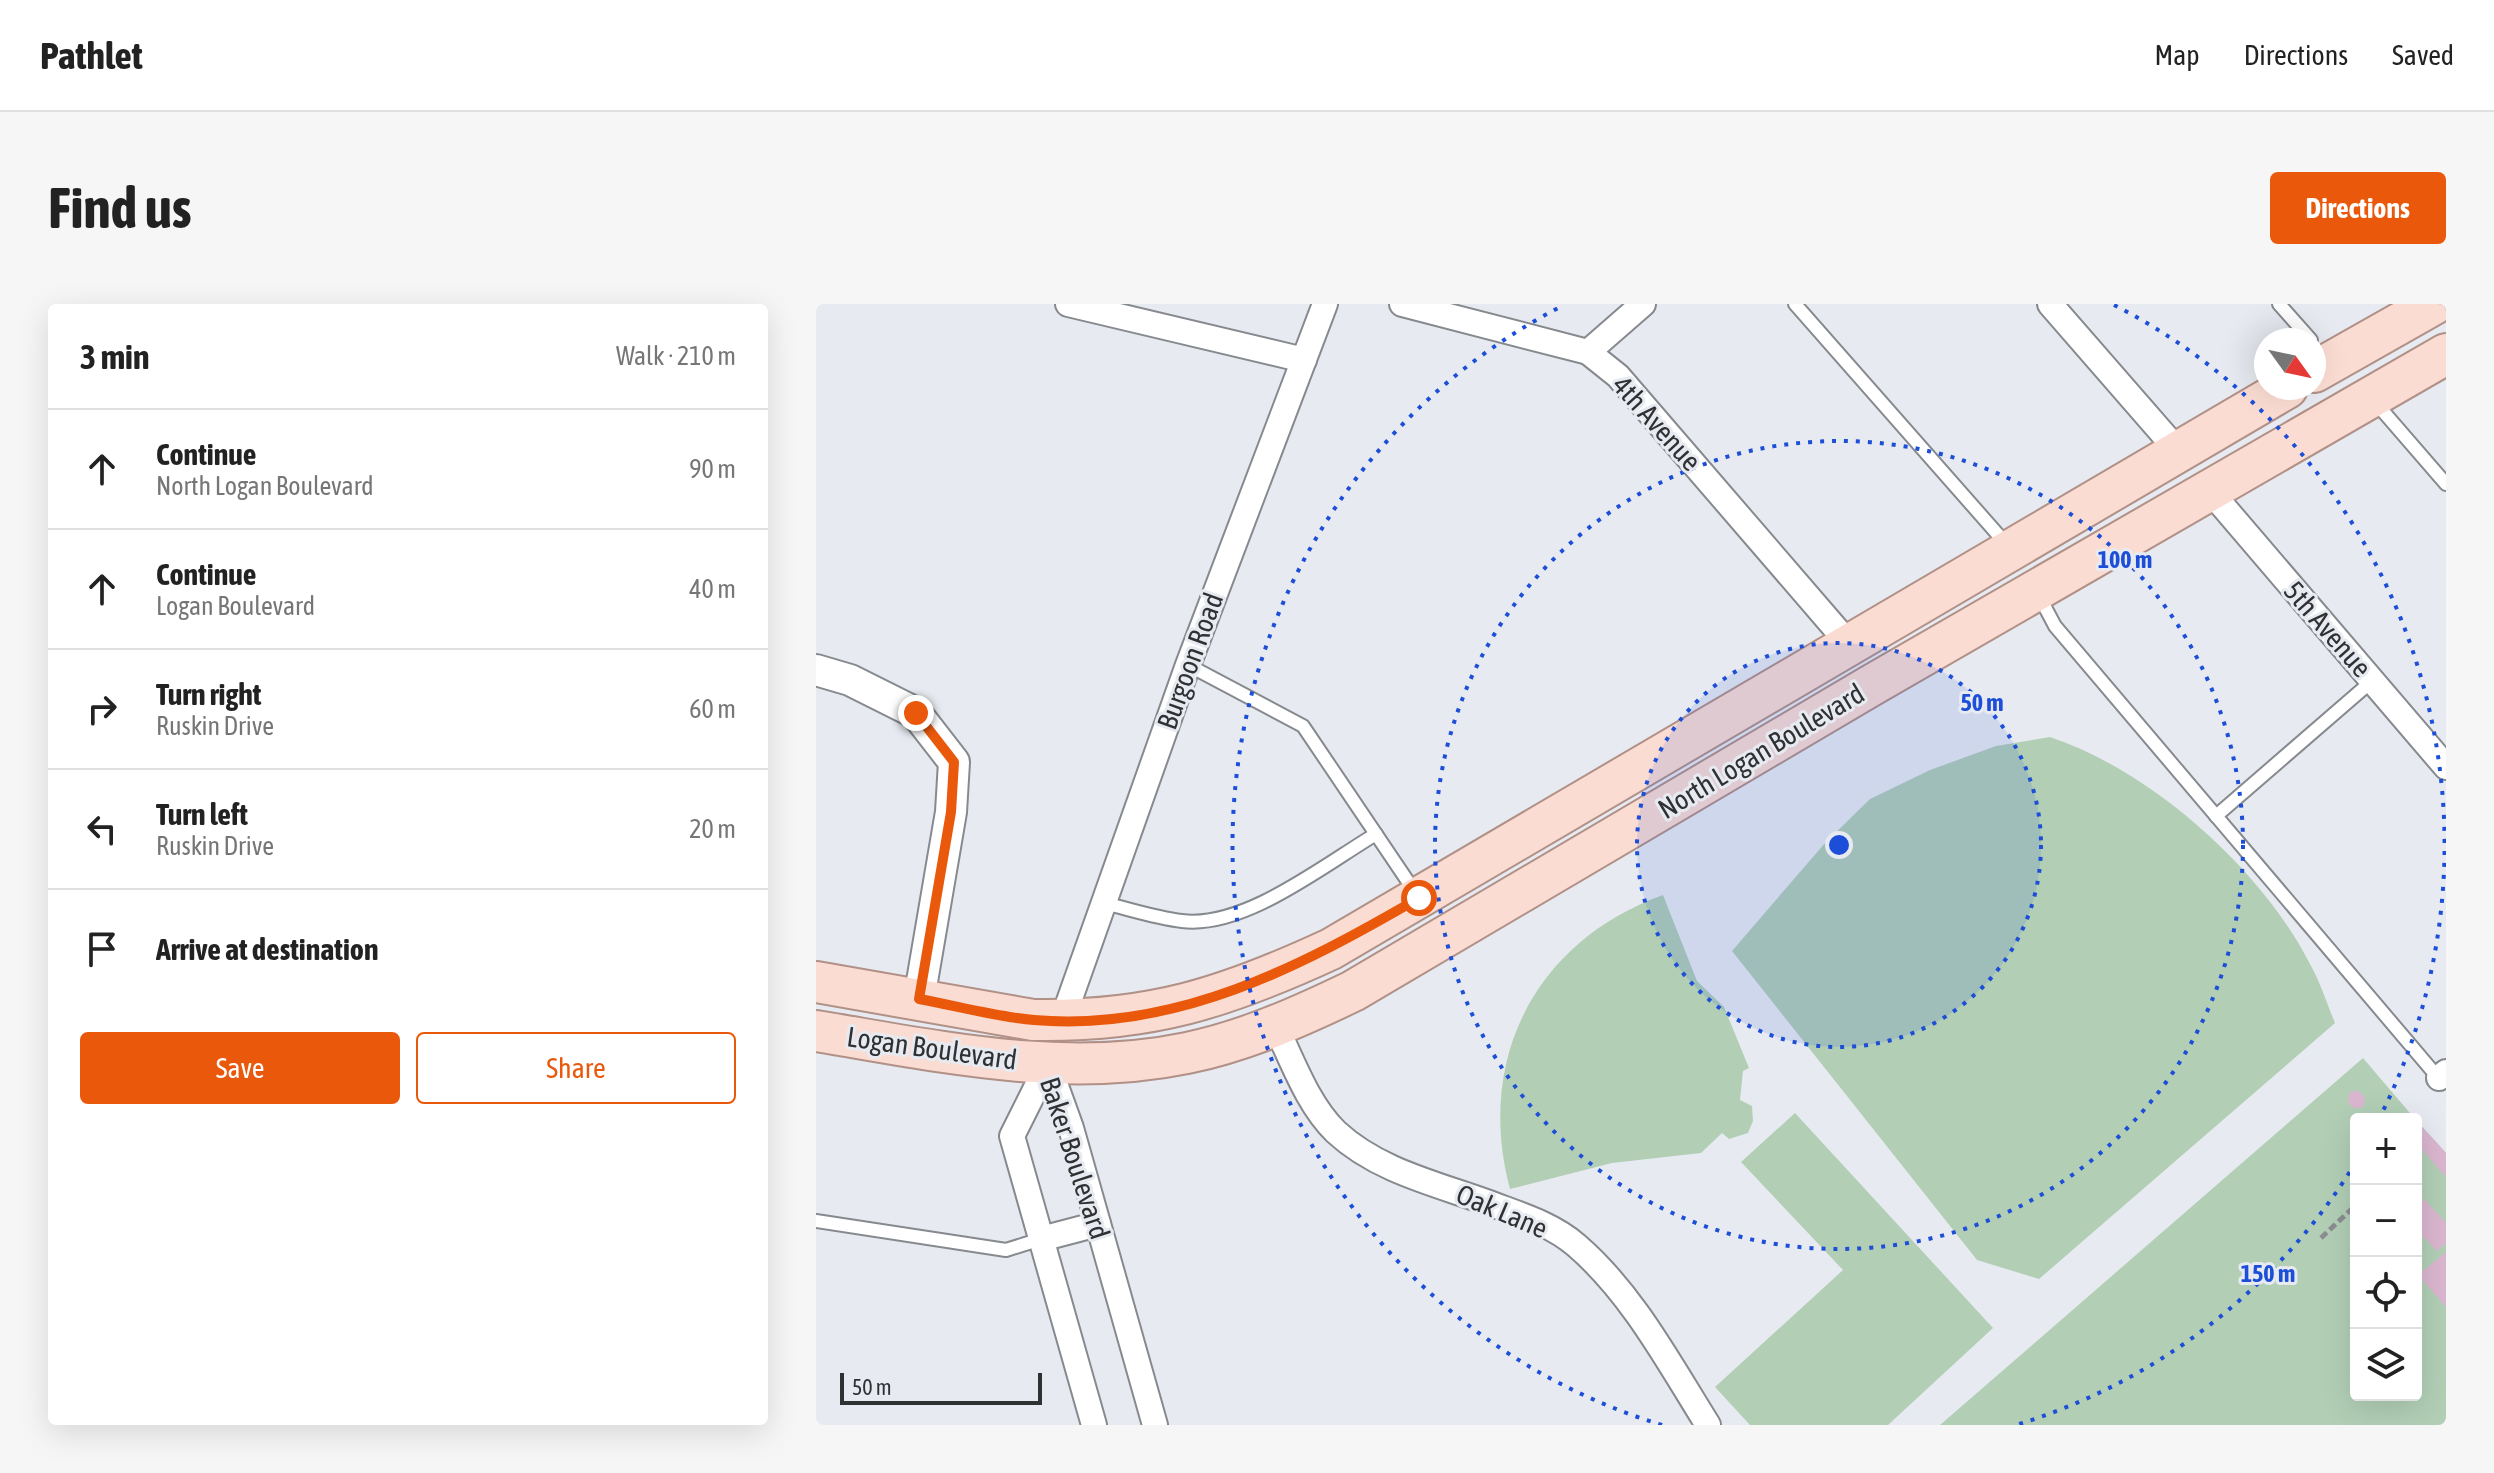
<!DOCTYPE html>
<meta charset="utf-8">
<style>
:root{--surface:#fff;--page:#f6f6f6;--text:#222;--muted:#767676;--line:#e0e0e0;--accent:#ea580c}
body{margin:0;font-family:"Asap Condensed",sans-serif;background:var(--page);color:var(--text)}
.controls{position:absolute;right:24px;bottom:24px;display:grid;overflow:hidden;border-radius:8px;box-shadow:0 8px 32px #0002}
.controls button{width:72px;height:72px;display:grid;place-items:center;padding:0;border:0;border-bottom:2px solid var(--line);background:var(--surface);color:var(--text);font:40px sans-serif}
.compass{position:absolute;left:1438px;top:24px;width:72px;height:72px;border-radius:50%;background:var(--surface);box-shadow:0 8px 32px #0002;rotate:123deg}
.scale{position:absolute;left:24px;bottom:20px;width:202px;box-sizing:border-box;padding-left:8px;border:4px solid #303133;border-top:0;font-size:22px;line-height:28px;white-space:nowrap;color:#303133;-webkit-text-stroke:6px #e7ebf1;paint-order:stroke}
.stop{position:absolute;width:24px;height:24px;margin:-18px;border:6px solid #ea580c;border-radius:50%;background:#fff}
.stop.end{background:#ea580c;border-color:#fff;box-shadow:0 2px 8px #0008}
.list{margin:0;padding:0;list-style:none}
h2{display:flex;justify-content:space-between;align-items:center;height:104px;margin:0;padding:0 32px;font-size:34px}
h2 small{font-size:26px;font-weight:400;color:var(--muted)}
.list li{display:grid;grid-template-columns:52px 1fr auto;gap:24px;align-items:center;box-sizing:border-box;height:120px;padding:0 32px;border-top:2px solid var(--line)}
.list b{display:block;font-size:30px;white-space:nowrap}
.list p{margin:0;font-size:26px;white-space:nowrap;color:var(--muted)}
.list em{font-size:26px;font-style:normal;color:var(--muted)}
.actions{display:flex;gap:16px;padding:24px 32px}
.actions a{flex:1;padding:18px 0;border:2px solid var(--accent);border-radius:8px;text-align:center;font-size:28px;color:var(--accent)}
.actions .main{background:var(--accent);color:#fff}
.icon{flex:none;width:44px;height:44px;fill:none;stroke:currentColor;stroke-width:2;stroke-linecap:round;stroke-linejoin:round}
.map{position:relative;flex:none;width:1630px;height:1121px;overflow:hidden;border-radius:8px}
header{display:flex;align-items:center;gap:48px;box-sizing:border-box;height:112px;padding:0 40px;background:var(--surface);border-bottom:2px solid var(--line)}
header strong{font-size:38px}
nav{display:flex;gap:44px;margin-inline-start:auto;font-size:28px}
.intro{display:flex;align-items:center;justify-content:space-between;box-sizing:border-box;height:192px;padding:0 48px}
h1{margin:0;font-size:56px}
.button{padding:20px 36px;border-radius:8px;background:var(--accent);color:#fff;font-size:28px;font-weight:700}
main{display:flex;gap:48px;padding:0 48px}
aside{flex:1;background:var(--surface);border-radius:8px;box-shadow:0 8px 32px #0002}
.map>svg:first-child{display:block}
.green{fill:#b2cfb6}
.building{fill:#dbb6d0}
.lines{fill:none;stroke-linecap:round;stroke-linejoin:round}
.service-casing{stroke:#868a8f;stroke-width:16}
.minor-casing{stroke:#868a8f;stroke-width:28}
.tertiary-casing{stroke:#868a8f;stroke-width:34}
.primary-casing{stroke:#b19187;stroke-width:44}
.path{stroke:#8b8d91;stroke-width:5;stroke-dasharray:8 4;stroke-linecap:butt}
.service{stroke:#fff;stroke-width:12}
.minor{stroke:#fff;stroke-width:24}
.tertiary{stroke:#fff;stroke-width:30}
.primary{stroke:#fadcd2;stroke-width:40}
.route{stroke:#ea580c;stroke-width:10}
.ring{fill:none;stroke:#1d4ed8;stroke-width:4;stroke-dasharray:4 8}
.labels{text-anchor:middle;stroke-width:6;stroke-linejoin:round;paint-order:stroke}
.street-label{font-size:28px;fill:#303133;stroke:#e7ebf1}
.centre{fill:#1d4ed8;stroke:#e7ebf1;stroke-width:4}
.ring-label{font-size:24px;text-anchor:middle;font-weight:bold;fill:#1d4ed8;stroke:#e7ebf1;stroke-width:6;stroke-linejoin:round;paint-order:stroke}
</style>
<header>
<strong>Pathlet</strong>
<nav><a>Map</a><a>Directions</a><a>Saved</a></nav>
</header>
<div class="intro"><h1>Find us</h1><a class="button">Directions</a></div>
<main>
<aside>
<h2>3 min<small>Walk · 210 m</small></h2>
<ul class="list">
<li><svg class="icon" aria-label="ahead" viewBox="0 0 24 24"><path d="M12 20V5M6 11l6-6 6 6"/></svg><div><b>Continue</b><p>North Logan Boulevard</p></div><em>90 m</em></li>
<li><svg class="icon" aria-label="ahead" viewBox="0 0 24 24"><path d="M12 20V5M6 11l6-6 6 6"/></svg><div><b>Continue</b><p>Logan Boulevard</p></div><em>40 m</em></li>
<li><svg class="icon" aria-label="right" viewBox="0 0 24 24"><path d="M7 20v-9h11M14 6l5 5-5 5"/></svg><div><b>Turn right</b><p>Ruskin Drive</p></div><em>60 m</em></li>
<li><svg class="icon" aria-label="left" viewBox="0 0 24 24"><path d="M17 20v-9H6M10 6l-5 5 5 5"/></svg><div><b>Turn left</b><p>Ruskin Drive</p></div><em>20 m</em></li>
<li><svg class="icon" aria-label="arrive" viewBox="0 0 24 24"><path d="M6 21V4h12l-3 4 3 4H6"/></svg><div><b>Arrive at destination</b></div></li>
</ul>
<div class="actions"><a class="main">Save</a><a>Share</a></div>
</aside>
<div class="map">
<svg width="1630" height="1121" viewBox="0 0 1630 1121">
<rect width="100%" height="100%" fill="#e7ebf1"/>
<!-- green -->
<g class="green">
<path d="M1234,433C1336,467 1447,566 1495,662C1505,680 1511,700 1519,719L1223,975L1161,956L916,647L1009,539L1054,495L1114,466L1180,442Z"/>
<path d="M847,591L881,677L908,703L933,764L927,767L924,796L936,802L937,817L932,829L913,835L906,829L885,849L796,859L694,885C659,754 720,637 847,591Z"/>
<polygon points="1547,754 1599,815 1540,815 1540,1091 1600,1091 1600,816 1630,849 1630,1121 1124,1121"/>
<polygon points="979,809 1177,1024 1072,1121 934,1121 899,1083 1027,966 925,858"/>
</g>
<!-- building -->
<g class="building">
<polygon points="1543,787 1549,794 1547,803 1537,804 1532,798 1534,788"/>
<polygon points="1600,816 1630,849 1630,873 1600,839"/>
<polygon points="1608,895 1630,919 1630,939 1621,947 1600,925 1600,903"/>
<polygon points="1630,948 1630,1003 1602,971"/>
</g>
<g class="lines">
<!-- service casing -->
<g class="service-casing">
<g id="service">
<polyline points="979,0 1192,242"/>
<polyline points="1463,0 1495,36"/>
<polyline points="1559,98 1630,180"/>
<polyline points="1222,290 1239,322 1625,777"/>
<polyline points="372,361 487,422 599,588"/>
<polyline points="1400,512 1556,377"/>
<path d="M288,599C313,605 340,614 366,617C428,625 508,561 560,530"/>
<polyline points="0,917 190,946 225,935"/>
</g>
</g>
<!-- minor casing -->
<g class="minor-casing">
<g id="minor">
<polyline points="252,0 488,56"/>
<polyline points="586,0 772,48 802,72 1033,340"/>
<polyline points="1234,0 1362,147"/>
<polyline points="772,48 827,0"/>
<polyline points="1394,187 1630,463"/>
<polyline points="246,717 372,361 509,0"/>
<path d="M460,723C477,758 492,801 520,828C562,867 621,880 673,899C702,910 736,920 760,941C816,989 853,1059 892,1121"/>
<polyline points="232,760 196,832 278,1121"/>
<polyline points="232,760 255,824 339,1121"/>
<polyline points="1623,774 1630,768"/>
<polyline points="225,935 282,920"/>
</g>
</g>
<!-- tertiary casing -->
<g class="tertiary-casing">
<polyline id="tertiary" points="0,366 34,376 100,409 138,458 135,508 103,695"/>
</g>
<!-- primary casing -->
<g class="primary-casing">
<g id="primary">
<polyline points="1498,68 1618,0"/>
<path d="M0,678L217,716C334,718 409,694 515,645L1471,84"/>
<path d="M0,727C122,747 247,775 371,749C429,737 483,713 537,687L1056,381L1630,50"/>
</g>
</g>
<!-- path -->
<g class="path">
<polyline points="1600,846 1604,843"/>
<polyline points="1505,934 1540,901"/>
</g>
<!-- service -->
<use href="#service" class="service"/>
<!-- minor -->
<use href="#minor" class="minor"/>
<!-- tertiary -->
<use href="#tertiary" class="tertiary"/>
<!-- primary -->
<use href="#primary" class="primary"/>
</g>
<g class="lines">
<!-- route -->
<path class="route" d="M100,409L138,458L135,508L103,695C141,702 180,713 218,716C360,728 484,663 603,594"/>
</g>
<!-- distance rings -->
<circle cx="1023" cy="541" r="202" fill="#1d4ed8" fill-opacity=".12"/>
<g class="ring">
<circle cx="1023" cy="541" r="202"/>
<circle cx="1023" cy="541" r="404"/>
<path d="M1540 858A606 606 0 0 1 1200 1121M846 1121A606 606 0 0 1 748 1M1298 1A606 606 0 0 1 1565 811"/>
</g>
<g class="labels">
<!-- street labels -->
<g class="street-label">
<text transform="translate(841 119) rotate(48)" y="10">4th Avenue</text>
<text transform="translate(1512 325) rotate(49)" y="10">5th Avenue</text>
<text transform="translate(374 357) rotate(-70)" y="10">Burgoon Road</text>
<text transform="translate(945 447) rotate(-31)" y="10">North Logan Boulevard</text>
<text transform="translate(116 744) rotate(8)" y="10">Logan Boulevard</text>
<text transform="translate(259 854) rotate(72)" y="10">Baker Boulevard</text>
<text transform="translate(686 907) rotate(23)" y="10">Oak Lane</text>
</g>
</g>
<circle cx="1023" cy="541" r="12" class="centre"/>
<g class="ring-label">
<text x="1309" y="264">100 m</text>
<text x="1166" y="407">50 m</text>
<text x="1452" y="978">150 m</text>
</g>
</svg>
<div class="controls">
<button>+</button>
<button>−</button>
<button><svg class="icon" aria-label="locate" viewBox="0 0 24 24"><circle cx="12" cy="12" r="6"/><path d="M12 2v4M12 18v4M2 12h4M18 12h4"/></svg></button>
<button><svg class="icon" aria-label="layers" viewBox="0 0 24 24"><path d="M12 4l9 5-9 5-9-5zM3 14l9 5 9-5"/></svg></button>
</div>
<svg class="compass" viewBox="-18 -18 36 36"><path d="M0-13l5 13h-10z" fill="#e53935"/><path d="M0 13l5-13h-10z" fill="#767676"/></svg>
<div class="scale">50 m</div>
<div class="stop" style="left:603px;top:594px"></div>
<div class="stop end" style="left:100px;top:409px"></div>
</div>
</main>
